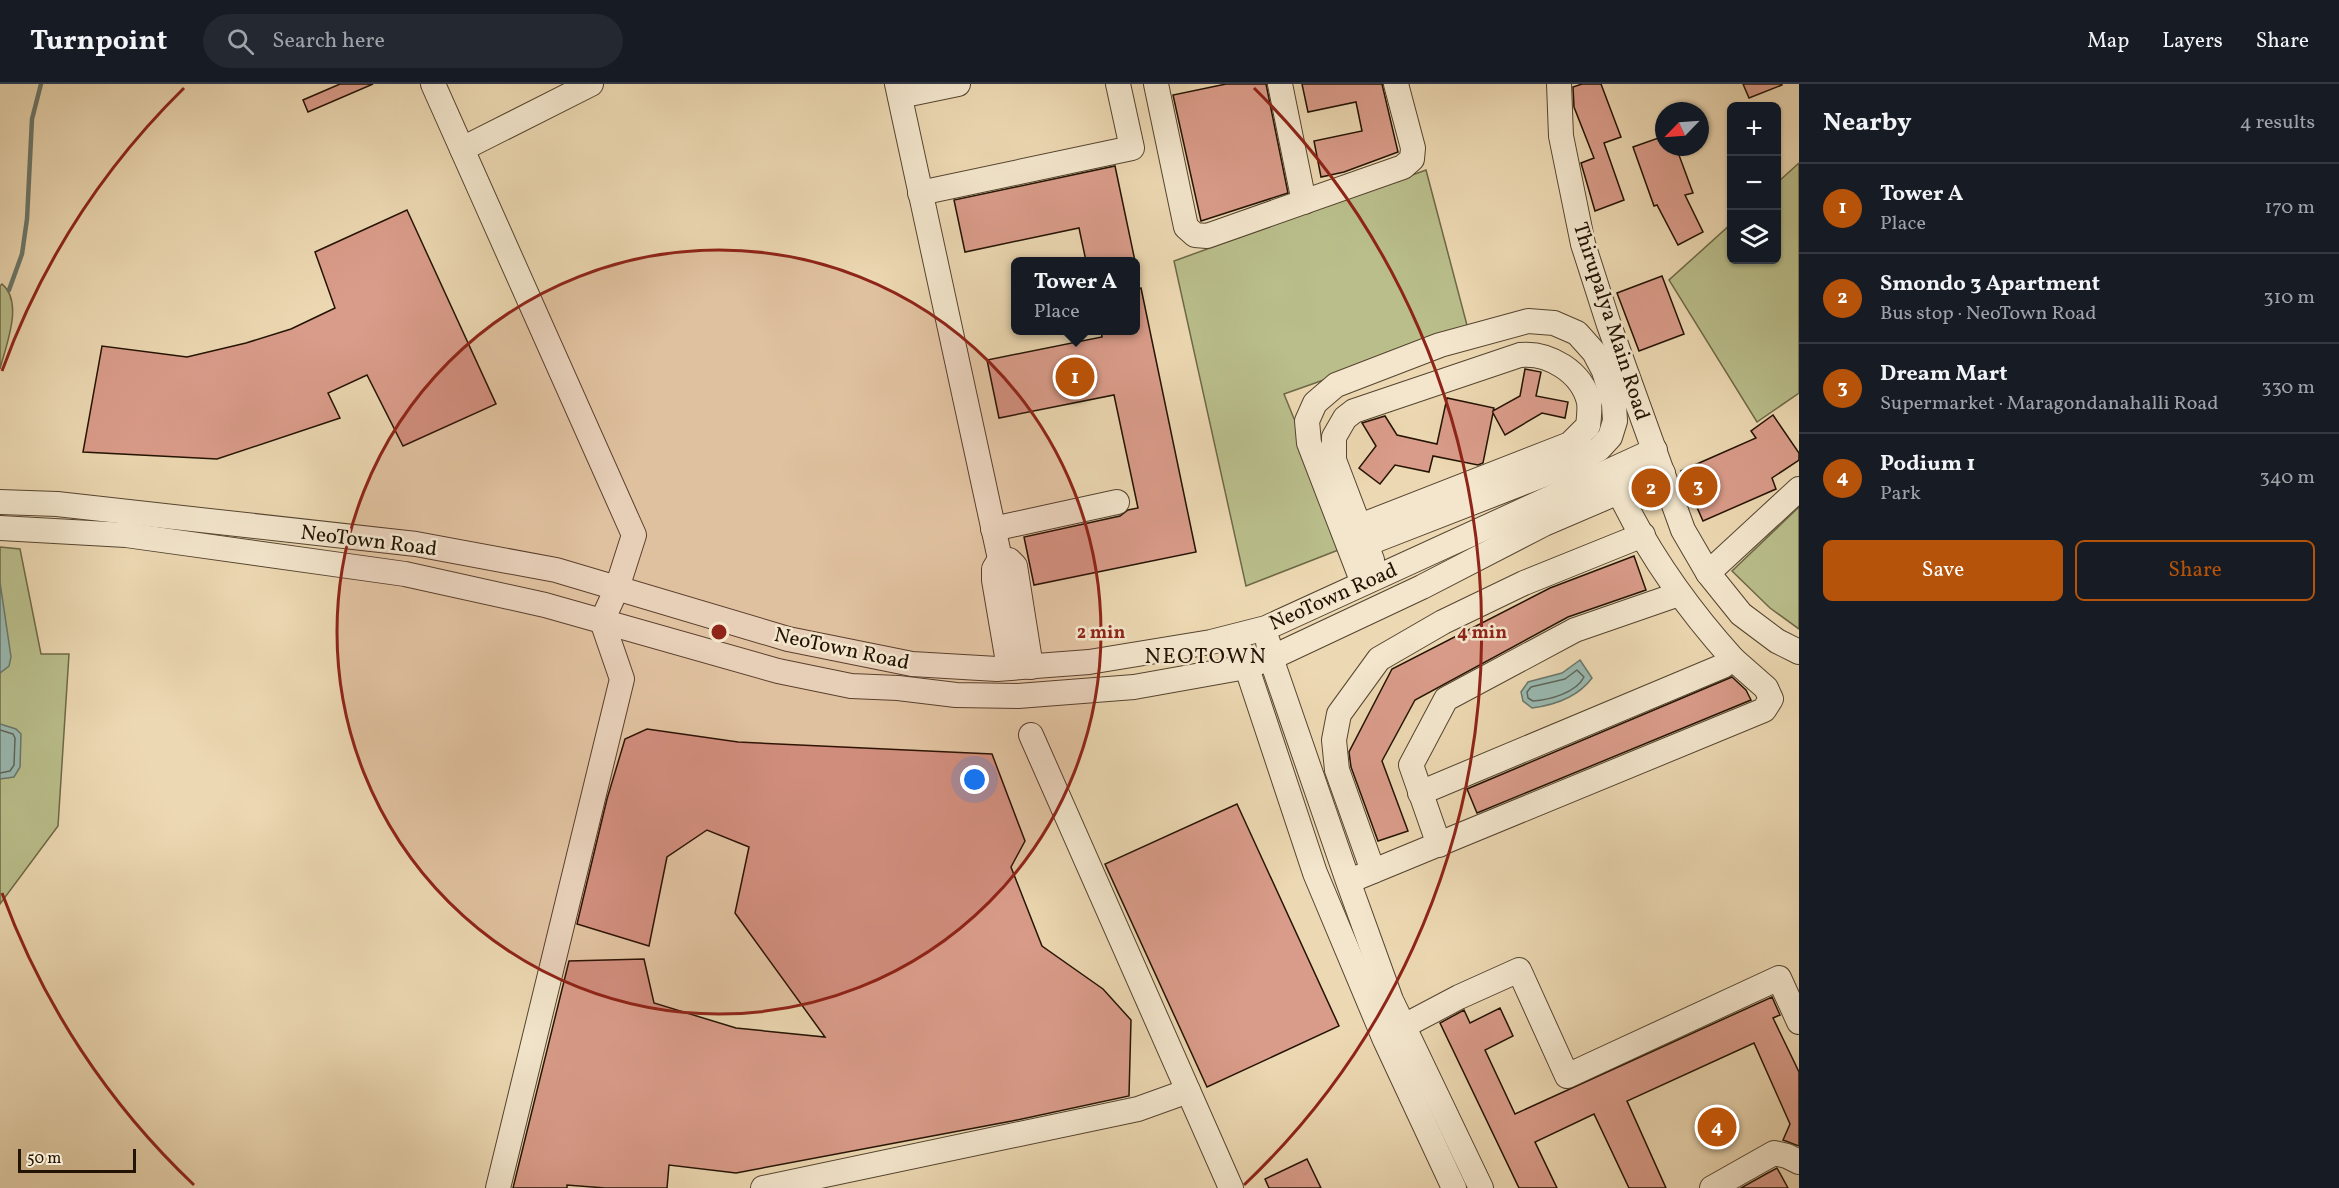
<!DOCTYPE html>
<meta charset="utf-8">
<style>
:root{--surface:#171b24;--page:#242831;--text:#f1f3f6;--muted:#9ea1a6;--line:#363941;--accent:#b45309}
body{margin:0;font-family:Vollkorn,serif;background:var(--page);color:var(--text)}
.controls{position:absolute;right:18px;top:18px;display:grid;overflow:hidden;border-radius:9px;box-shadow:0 2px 4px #0004}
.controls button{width:54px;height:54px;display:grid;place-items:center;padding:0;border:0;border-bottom:2px solid var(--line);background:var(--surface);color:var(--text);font:30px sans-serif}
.compass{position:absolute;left:1655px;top:18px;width:54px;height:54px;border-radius:50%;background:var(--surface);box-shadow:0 2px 4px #0004;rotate:245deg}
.scale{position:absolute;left:18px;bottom:15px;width:118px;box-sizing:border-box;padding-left:6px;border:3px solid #231303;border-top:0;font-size:16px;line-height:21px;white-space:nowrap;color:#231303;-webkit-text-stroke:4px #f3e6cd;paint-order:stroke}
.you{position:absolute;left:975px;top:696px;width:21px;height:21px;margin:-15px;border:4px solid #fff;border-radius:50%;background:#1a73e8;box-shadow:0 0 0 9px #1a73e833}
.badge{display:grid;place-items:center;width:39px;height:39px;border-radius:50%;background:var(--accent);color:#fff;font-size:20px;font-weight:700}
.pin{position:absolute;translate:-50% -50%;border:3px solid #fff;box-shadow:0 2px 6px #0006}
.popup{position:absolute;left:1011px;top:173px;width:129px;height:78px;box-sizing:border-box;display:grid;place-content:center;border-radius:9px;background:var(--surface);filter:drop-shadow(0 2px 4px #0005);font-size:20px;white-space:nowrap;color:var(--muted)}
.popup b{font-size:22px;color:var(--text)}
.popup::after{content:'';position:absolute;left:50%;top:100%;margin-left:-12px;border:12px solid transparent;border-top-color:var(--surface)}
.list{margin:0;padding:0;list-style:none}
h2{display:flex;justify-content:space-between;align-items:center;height:78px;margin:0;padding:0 24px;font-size:26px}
h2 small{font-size:20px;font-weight:400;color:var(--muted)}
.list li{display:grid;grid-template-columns:39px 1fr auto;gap:18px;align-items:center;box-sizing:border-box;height:90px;padding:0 24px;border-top:2px solid var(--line)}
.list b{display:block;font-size:22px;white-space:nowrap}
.list p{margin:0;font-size:20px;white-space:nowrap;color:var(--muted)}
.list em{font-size:20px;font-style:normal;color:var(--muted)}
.actions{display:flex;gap:12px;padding:18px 24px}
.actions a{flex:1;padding:14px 0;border:2px solid var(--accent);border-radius:9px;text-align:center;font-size:21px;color:var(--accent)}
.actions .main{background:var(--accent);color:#fff}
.icon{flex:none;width:33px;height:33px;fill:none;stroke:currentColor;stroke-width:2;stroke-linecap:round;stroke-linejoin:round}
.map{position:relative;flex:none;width:1799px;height:1104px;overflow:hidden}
header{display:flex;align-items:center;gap:36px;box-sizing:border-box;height:84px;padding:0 30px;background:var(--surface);border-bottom:2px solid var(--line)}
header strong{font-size:28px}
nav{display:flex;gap:33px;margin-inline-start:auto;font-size:21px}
.search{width:420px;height:54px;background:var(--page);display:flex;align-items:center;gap:15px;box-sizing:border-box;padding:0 21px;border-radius:33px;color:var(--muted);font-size:22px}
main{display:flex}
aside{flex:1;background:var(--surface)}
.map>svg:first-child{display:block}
.green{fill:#b9be8b;stroke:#6e6847;stroke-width:1.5}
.water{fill:#99b9b1;stroke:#6a776b;stroke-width:1.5}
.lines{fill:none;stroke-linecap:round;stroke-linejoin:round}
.shore{stroke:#5e665a;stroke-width:1.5}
.stream{stroke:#6a776b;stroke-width:4.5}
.building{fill:#da9c8a;stroke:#231303;stroke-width:1.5}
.minor-casing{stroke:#55442f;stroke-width:26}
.minor{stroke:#f3e6cd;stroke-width:24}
.ring{fill:none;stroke:#8f2418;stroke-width:3}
.labels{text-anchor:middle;stroke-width:5;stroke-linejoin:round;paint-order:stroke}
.street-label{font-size:21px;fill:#231303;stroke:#f3e6cd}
.neighbourhood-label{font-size:22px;letter-spacing:1.5px;fill:#231303;stroke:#f3e6cd}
.centre{fill:#8f2418;stroke:#f3e6cd;stroke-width:3}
.ring-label{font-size:18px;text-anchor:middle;font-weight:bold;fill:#8f2418;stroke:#f3e6cd;stroke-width:5;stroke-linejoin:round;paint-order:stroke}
</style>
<header>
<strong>Turnpoint</strong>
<div class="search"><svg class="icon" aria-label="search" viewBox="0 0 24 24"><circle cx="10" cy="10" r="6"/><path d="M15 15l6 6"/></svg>Search here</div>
<nav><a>Map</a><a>Layers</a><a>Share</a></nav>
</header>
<main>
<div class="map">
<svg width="1799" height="1104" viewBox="0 0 1799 1104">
<rect width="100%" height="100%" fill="#ecd8b2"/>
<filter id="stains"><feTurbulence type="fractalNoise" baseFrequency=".00333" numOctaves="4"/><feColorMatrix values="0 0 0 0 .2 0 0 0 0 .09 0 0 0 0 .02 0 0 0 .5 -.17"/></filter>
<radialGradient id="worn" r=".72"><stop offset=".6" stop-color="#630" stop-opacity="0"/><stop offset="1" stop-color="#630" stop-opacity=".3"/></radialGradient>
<!-- green -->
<g class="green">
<polygon points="1799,79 1799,309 1757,338 1669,196 1731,140 1732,176 1776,176 1777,99"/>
<polygon points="1426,86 1468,245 1284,310 1346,463 1246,502 1174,177"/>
<path d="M2,200C24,218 6,261 0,285V202Z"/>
<polygon points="1799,423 1799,545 1770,524 1732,487"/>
<polygon points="0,463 20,465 41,570 69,570 58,742 0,820"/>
</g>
<!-- water -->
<g class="water">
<polygon points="0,498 11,573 9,582 0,589"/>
<path d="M1580,576L1592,594C1578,613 1555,621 1532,624L1523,617L1521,608L1528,598L1562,589Z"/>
<polygon points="0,640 16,645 21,650 20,683 14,693 0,695"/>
</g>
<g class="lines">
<!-- shore -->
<g class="shore">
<path d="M1577,586L1584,593C1576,609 1549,616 1533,617L1528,614L1527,608L1531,603L1565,595Z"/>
<polyline points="0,646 13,650 15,654 14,681 10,687 0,689"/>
</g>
<!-- stream -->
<polyline class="stream" points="9,206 22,170 27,135 32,35 41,0"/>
</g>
<!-- building -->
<g class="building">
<polygon points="340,0 373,0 308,28 303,16"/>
<polygon points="1226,0 1266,0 1288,109 1201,137 1173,11"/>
<polygon points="1302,0 1382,0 1398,68 1344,88 1321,93 1314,57 1362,47 1356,18 1308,28"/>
<polygon points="1582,0 1601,0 1621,53 1604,59 1624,116 1595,127 1581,79 1594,74 1574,23 1573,3"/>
<polygon points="1743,0 1782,0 1782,1 1749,14"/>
<polygon points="1664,52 1664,63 1676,63 1693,109 1685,111 1703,148 1678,161 1657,121 1654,122 1633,63"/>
<polygon points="1115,82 1135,177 1086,177 1079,144 965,168 954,116"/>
<polygon points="407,126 496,320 403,362 367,291 328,309 340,334 217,375 83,368 102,262 187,273 246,259 291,245 335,224 315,168"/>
<polygon points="1662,192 1684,250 1639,267 1617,209"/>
<polygon points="1141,204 1196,468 1034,501 1024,453 1120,432 1128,426 1138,424 1114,311 999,334 987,276 1102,253 1101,246 1135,246 1135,205"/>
<polygon points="1525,285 1541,288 1536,312 1568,318 1565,334 1542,329 1505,351 1493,329 1483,379 1478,381 1433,372 1429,388 1395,381 1380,400 1359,384 1376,362 1362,339 1385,332 1397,351 1437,360 1447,314 1494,324 1493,327 1520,312"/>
<polygon points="1773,331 1799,369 1799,376 1772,394 1776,405 1703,437 1681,387 1756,354 1751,347"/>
<polygon points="1634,472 1646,506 1568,533 1415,616 1382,677 1408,747 1378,757 1351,683 1349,668 1392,585 1550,504"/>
<polygon points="1732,593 1746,606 1751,616 1477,729 1467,705"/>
<polygon points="647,645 738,658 992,670 1025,757 1011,783 1042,862 1103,905 1131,936 1129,1012 1012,1037 736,1089 669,1081 667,1104 605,1104 567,1101 567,1104 513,1104 569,877 644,875 654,919 736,944 825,953 735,829 749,763 707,746 667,773 649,862 577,840 607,715 625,655"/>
<polygon points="1237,720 1339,942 1207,1003 1105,780"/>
<polygon points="1772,913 1780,931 1773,934 1799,988 1799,1062 1783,1056 1790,1040 1754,959 1627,1017 1666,1104 1629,1104 1594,1030 1535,1058 1557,1104 1519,1104 1440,939 1464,926 1470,939 1500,924 1513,952 1485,966 1515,1030"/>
<polygon points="1307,1075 1321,1104 1269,1104 1265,1095"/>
<polygon points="1777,1084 1788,1104 1741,1104 1766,1090"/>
</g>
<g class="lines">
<!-- minor casing -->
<g class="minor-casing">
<g id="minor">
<polyline points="433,0 634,451 617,504 602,537 622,595 498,1104"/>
<polyline points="897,0 1000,475"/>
<polyline points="1156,0 1186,143 1195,151 1207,152 1403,83 1412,75 1413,64 1396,0"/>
<polyline points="1280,0 1304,118"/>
<polyline points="1559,0 1561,52 1583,160 1609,241 1683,446 1708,489 1741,530 1777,557 1799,568"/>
<polyline points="900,12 958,0"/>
<polyline points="462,65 591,0"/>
<polyline points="920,109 1132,64 1118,0"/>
<polyline points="0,418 57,420 416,460 556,486 788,555 912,580 997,585 1089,578 1211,558 1266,544 1655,366"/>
<path d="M1360,442L1570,360L1588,342C1589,334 1590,325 1589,318C1582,288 1549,268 1520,271L1354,327L1345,334L1334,353V376L1372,476"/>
<polyline points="0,444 126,451 405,490 545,521 778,587 851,602 898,604 956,611 1018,612 1134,603 1246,583 1271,574 1422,503 1544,440 1663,389"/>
<polyline points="993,445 1117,418"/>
<polyline points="1708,489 1799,405"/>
<polyline points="1363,499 1309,359 1307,337 1315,319 1336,301 1440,261 1528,237 1554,239 1577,249 1594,268 1604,287 1614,320 1615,337 1610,353 1599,365 1574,379 1366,460"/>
<polyline points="1268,558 1271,574 1348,797 1391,916 1481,1104"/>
<polyline points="1242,569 1315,789 1385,956 1454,1104"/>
<polyline points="1009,584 994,496 994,485 1000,475 1009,476 1015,482 1031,583"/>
<polyline points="1031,651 1231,1104"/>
<path d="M1420,709L1723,582L1733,575C1688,525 1648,469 1619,408"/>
<polyline points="1439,761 1411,681 1446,615 1575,546 1679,510"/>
<polyline points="1373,787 1337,686 1334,656 1339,630 1379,575 1443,538 1524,499 1643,451"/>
<polyline points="1359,793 1764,626 1771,615 1766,604 1733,575"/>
<polyline points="1404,942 1459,913 1519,886 1567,992 1779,894 1799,938"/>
<polyline points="763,1104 1138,1025 1188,1007"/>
<polyline points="1712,1104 1774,1069 1787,1072 1799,1078"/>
</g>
</g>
<!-- minor -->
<use href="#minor" class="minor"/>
</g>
<!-- distance rings -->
<circle cx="719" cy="548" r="382" fill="#8f2418" fill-opacity=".12"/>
<g class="ring">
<circle cx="719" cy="548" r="382"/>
<path d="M194 1101A763 763 0 0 1 2 809M2 287A763 763 0 0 1 184 4M1254 4A763 763 0 0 1 1244 1101"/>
</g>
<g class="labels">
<!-- street labels -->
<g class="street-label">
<text transform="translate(1612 237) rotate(72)" y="7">Thirupalya Main Road</text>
<text transform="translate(369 456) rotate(7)" y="7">NeoTown Road</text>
<text transform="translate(1333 512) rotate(-24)" y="7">NeoTown Road</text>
<text transform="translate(842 564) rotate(12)" y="7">NeoTown Road</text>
</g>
<!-- neighbourhood labels -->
<g class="neighbourhood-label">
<text x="1206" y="579">NEOTOWN</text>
</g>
</g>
<circle cx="719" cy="548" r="9" class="centre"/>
<g class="ring-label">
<text x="1101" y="554">2 min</text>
<text x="1482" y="554">4 min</text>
</g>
<rect width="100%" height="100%" filter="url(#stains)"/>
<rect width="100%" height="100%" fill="url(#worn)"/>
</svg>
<div class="controls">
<button>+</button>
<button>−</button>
<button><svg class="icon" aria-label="layers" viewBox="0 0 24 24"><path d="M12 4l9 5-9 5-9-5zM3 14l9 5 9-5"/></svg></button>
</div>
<svg class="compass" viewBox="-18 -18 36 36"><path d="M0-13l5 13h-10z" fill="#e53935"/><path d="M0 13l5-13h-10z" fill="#9ea1a6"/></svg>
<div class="scale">50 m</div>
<div class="you"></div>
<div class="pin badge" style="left:1075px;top:293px">1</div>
<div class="popup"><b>Tower A</b>Place</div>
<div class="pin badge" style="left:1651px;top:404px">2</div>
<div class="pin badge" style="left:1698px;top:402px">3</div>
<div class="pin badge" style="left:1717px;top:1043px">4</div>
</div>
<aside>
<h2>Nearby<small>4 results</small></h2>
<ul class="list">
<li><span class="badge">1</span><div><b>Tower A</b><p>Place</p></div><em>170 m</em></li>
<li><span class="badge">2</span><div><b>Smondo 3 Apartment</b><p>Bus stop · NeoTown Road</p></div><em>310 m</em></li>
<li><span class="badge">3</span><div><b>Dream Mart</b><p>Supermarket · Maragondanahalli Road</p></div><em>330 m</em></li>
<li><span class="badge">4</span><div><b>Podium 1</b><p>Park</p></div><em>340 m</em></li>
</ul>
<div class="actions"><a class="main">Save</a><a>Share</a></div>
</aside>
</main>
